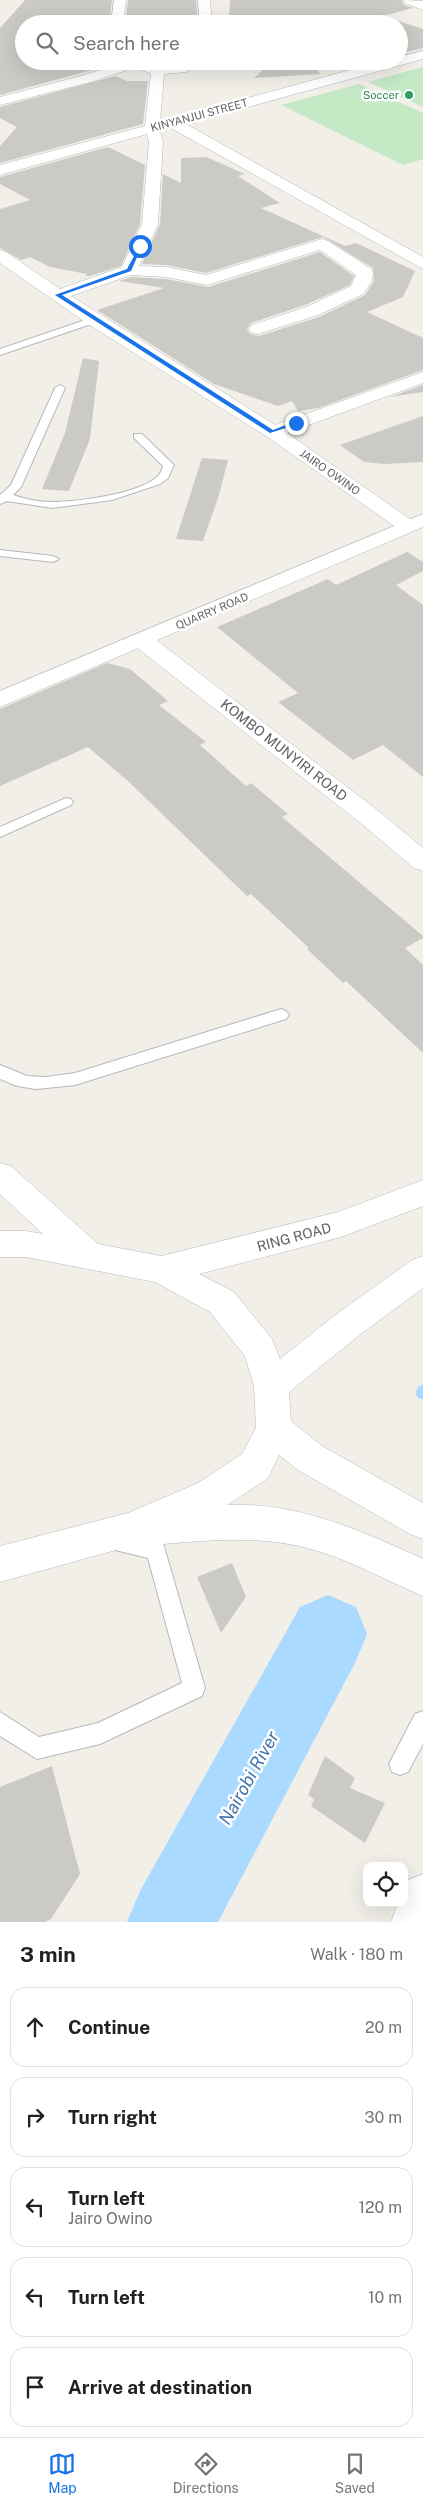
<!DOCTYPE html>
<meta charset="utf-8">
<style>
:root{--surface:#fff;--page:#f6f6f6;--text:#202124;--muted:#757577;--line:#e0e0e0;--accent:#1a73e8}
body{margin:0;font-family:"Public Sans",sans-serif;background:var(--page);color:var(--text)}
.controls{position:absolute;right:15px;bottom:15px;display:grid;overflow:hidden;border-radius:10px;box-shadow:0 5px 20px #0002}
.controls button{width:45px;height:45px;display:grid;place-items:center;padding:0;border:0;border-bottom:1px solid var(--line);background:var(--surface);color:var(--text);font:25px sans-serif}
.stop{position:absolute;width:15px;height:15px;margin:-11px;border:4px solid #1a73e8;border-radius:50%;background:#fff}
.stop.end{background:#1a73e8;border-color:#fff;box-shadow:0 1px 5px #0008}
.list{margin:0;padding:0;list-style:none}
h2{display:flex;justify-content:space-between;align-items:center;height:65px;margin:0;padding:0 20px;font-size:21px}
h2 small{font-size:16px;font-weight:400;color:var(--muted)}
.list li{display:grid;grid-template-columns:32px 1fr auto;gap:15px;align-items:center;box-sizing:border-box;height:80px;margin:0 10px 10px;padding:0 10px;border:1px solid var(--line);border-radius:15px}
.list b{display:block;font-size:19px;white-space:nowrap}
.list p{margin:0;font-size:16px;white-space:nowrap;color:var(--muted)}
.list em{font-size:16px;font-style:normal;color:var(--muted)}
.icon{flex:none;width:28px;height:28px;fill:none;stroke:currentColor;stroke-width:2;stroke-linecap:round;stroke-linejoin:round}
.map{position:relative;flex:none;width:423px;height:1922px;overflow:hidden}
.search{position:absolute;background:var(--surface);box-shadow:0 5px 20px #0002;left:15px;right:15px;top:15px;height:55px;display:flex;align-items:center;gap:12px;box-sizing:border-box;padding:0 18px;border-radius:28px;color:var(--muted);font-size:19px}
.sheet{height:515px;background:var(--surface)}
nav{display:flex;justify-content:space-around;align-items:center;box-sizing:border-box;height:70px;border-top:1px solid var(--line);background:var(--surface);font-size:14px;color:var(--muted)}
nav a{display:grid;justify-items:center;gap:2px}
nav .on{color:var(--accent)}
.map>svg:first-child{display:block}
.green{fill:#c5e8c5}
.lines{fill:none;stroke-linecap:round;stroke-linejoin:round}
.stream{stroke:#aadaff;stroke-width:12}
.river{fill:#aadaff;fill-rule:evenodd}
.building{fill:#cccac5}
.lane-casing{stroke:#b5b8bc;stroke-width:2}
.street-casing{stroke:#b5b8bc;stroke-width:1}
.secondary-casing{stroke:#b6babf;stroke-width:1}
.lane{fill:#fff;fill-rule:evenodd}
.street{fill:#fff;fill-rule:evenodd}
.secondary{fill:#fff;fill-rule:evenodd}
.route{fill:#1a73e8}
.leisure-dot{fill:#2e9e5b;stroke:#fff;stroke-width:2}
.labels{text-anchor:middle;stroke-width:5;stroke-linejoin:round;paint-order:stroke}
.far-leisure-label{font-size:11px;fill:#27864d;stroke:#fff;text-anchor:end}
.far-street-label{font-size:11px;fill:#5f6368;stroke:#fff}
.street-label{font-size:14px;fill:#5f6368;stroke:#fff}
.near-water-label{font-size:18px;font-style:italic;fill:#4174aa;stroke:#fff}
</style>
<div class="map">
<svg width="423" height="1922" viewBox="0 0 423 1922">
<rect width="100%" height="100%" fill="#f1efe8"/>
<!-- green -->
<g class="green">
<polygon points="423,67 423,107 368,82"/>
<polygon points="359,84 423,113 423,159 403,165 281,105"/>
</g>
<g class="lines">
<!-- stream -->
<polyline class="stream" points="422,1393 423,1391"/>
<!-- river -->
<polygon class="river" points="328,1595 356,1607 367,1634 356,1661 218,1922 127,1922 140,1891 300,1607"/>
</g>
<!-- building -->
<g class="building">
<polygon points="25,0 112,0 109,24 24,24 24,61 105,61 103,67 0,95 0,28"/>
<polygon points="128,0 196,0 198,24 125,24"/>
<polygon points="230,0 401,0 404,5 413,8 383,16 423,29 423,48 399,54 399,24 291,24 229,16"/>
<polygon points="273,61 312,61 320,74 254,78"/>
<polygon points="116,76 127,81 148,81 143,124 0,163 0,146 17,127 0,118 0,107"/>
<polygon points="108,147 145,165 140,224 121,266 90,276 85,276 87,274 50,267 30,257 21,260 0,248 0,209 30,200 0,184 0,177"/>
<polygon points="206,157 245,174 238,176 280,203 261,208 345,246 356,243 415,271 403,297 367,312 423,338 423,370 318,408 298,411 292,401 278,406 214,384 97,310 164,288 119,281 131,277 166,279 208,287 320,252 354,276 350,285 305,305 251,323 247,329 250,334 259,336 319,317 365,295 374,281 373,268 323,237 206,273 166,265 142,264 160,224 163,174 181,183 181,158"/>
<polygon points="83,358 99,361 90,439 69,491 42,489 65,433"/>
<polygon points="423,385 423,392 390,397"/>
<polygon points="423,416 423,462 385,464 364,462 340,445"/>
<polygon points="202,458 228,460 218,498 203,541 176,539"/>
<polygon points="407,552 423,562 423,571 396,585 423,605 423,777 383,745 353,760 278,702 298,693 217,627 328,579 336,585"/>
<polygon points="107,663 130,669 168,701 159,705 206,742 200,745 246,786 251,783 288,814 282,817 423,936 423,938 405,948 423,965 423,1053 346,981 343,983 307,949 309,948 251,894 247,896 129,782 88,747 0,786 0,709"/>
<polygon points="232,1563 246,1597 221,1633 197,1577"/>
<polygon points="325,1756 355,1778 350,1788 385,1803 365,1843 311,1806 314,1799 308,1795"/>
<polygon points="52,1766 80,1874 51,1919 44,1922 0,1922 0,1787"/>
</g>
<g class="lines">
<!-- lane casing -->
<g class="lane-casing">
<g id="lane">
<polygon points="94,317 97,318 97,322 0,355 0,349"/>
<path d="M60,385L65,388L21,487L13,495C25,499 38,502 51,502C77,502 140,494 158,476C161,473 162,469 163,466L134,438V434H142L174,465L168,478L160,484L112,500L52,508L7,501L0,504V495L11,485L55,388Z"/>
<polygon points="0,550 53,556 59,559 53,562 0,556"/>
<polygon points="66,798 71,799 73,802 71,805 0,837 0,827"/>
<polygon points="281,1009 286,1011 289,1015 286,1019 75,1085 36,1089 17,1086 0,1079 0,1065 27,1076 46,1077 75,1073"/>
<polygon points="114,1531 163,1543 205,1688 202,1696 100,1744 37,1759 0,1736 0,1712 39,1737 98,1723 182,1683 148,1558 107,1548 104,1541 107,1534"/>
<polygon points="423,1711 423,1744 408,1772 400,1775 392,1772 389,1764 415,1714"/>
</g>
</g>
<!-- street casing -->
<g class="street-casing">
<g id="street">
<polygon points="114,0 126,0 123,24 111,24"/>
<polygon points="198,0 210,0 212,24 200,24"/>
<polygon points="403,0 423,1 423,10 405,3"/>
<polygon points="423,51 423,59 186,124 423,257 423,269 171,128 160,131 163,142 158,224 139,266 166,267 206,275 322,239 328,241 371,269 373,273 372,281 363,294 318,315 258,334 252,333 249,329 252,325 306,307 351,286 356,275 320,250 207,285 166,277 131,275 71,296 275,425 423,372 423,383 287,433 414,522 417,526 414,530 407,532 400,530 266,436 88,324 0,263 0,250 6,252 60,289 122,267 142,224 149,142 147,134 0,175 0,165 145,126 151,73 133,68 91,82 0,105 0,97 81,76 119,64 118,61 139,61 159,67 178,65 187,61 204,61 186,72 164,74 160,122 383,61 399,61 399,57"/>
<polygon points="143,634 151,636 381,813 423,848 423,871 414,868 363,825 135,646 132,641 135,636"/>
<polygon points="423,1874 423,1922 391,1922 398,1903 404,1903 404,1889 408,1880"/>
</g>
</g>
<!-- secondary casing -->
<g class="secondary-casing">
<g id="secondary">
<polygon points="423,514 423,527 0,707 0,691"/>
<path d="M0,1163L11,1166L98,1244L161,1256L338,1212L423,1180V1206L341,1237L199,1274L234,1292L272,1339L280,1359L338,1313L412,1260L423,1256V1288L362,1333L289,1392L291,1421L322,1446L423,1503V1539L410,1534L298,1470L279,1455L268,1478L227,1505C298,1502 360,1530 423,1559V1596C389,1582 356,1563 321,1552C265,1534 210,1540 153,1545L145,1542L0,1582V1546L128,1513L198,1483L242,1454L256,1428L254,1386L245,1356L210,1312L155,1282L26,1257H0V1231H26L43,1234L0,1194Z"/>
</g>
</g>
<!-- lane -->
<use href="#lane" class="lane"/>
<!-- street -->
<use href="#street" class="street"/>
<!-- secondary -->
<use href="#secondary" class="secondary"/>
</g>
<!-- route -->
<polygon class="route" points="140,245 142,246 131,271 62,295 273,430 296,421 298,424 270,433 55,295 127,269"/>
<!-- markers -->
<circle class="leisure-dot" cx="409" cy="95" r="5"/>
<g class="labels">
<!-- far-leisure labels -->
<g class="far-leisure-label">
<text x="399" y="99">Soccer</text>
</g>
<!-- far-street labels -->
<g class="far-street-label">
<text transform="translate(199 115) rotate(-15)" y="4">KINYANJUI STREET</text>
<text transform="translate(330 472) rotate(35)" y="4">JAIRO OWINO</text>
<text transform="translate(212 611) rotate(-23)" y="4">QUARRY ROAD</text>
</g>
<!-- street labels -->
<g class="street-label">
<text transform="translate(284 750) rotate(38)" y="5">KOMBO MUNYIRI ROAD</text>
<text transform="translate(294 1237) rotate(-15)" y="5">RING ROAD</text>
</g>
<!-- near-water labels -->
<g class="near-water-label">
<text transform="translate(249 1778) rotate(-61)" y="6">Nairobi River</text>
</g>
</g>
</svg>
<div class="controls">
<button><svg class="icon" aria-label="locate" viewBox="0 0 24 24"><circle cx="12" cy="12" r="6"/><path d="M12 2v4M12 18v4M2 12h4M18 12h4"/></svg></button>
</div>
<div class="stop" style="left:140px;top:246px"></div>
<div class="stop end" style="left:296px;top:423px"></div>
<div class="search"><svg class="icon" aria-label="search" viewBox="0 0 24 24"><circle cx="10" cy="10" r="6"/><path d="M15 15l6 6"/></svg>Search here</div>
</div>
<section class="sheet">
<h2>3 min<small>Walk · 180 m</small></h2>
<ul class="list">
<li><svg class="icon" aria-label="ahead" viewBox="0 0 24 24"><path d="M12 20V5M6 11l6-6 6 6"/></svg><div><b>Continue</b></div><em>20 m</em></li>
<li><svg class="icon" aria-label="right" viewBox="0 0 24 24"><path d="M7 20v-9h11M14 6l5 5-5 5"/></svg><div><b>Turn right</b></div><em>30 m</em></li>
<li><svg class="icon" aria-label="left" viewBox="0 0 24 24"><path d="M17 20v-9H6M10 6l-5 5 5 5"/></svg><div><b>Turn left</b><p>Jairo Owino</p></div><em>120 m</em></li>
<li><svg class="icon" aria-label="left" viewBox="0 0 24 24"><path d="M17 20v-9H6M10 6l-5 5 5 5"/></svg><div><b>Turn left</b></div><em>10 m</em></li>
<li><svg class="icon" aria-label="arrive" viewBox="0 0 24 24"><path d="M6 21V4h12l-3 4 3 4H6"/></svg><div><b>Arrive at destination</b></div></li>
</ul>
</section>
<nav>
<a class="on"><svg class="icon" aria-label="map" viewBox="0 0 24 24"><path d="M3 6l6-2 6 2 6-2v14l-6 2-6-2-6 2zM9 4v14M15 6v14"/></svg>Map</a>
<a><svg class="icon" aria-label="directions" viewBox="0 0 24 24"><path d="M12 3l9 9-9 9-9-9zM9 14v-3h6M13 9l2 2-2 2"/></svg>Directions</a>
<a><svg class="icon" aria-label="saved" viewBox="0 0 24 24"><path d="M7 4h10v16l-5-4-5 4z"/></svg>Saved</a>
</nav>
